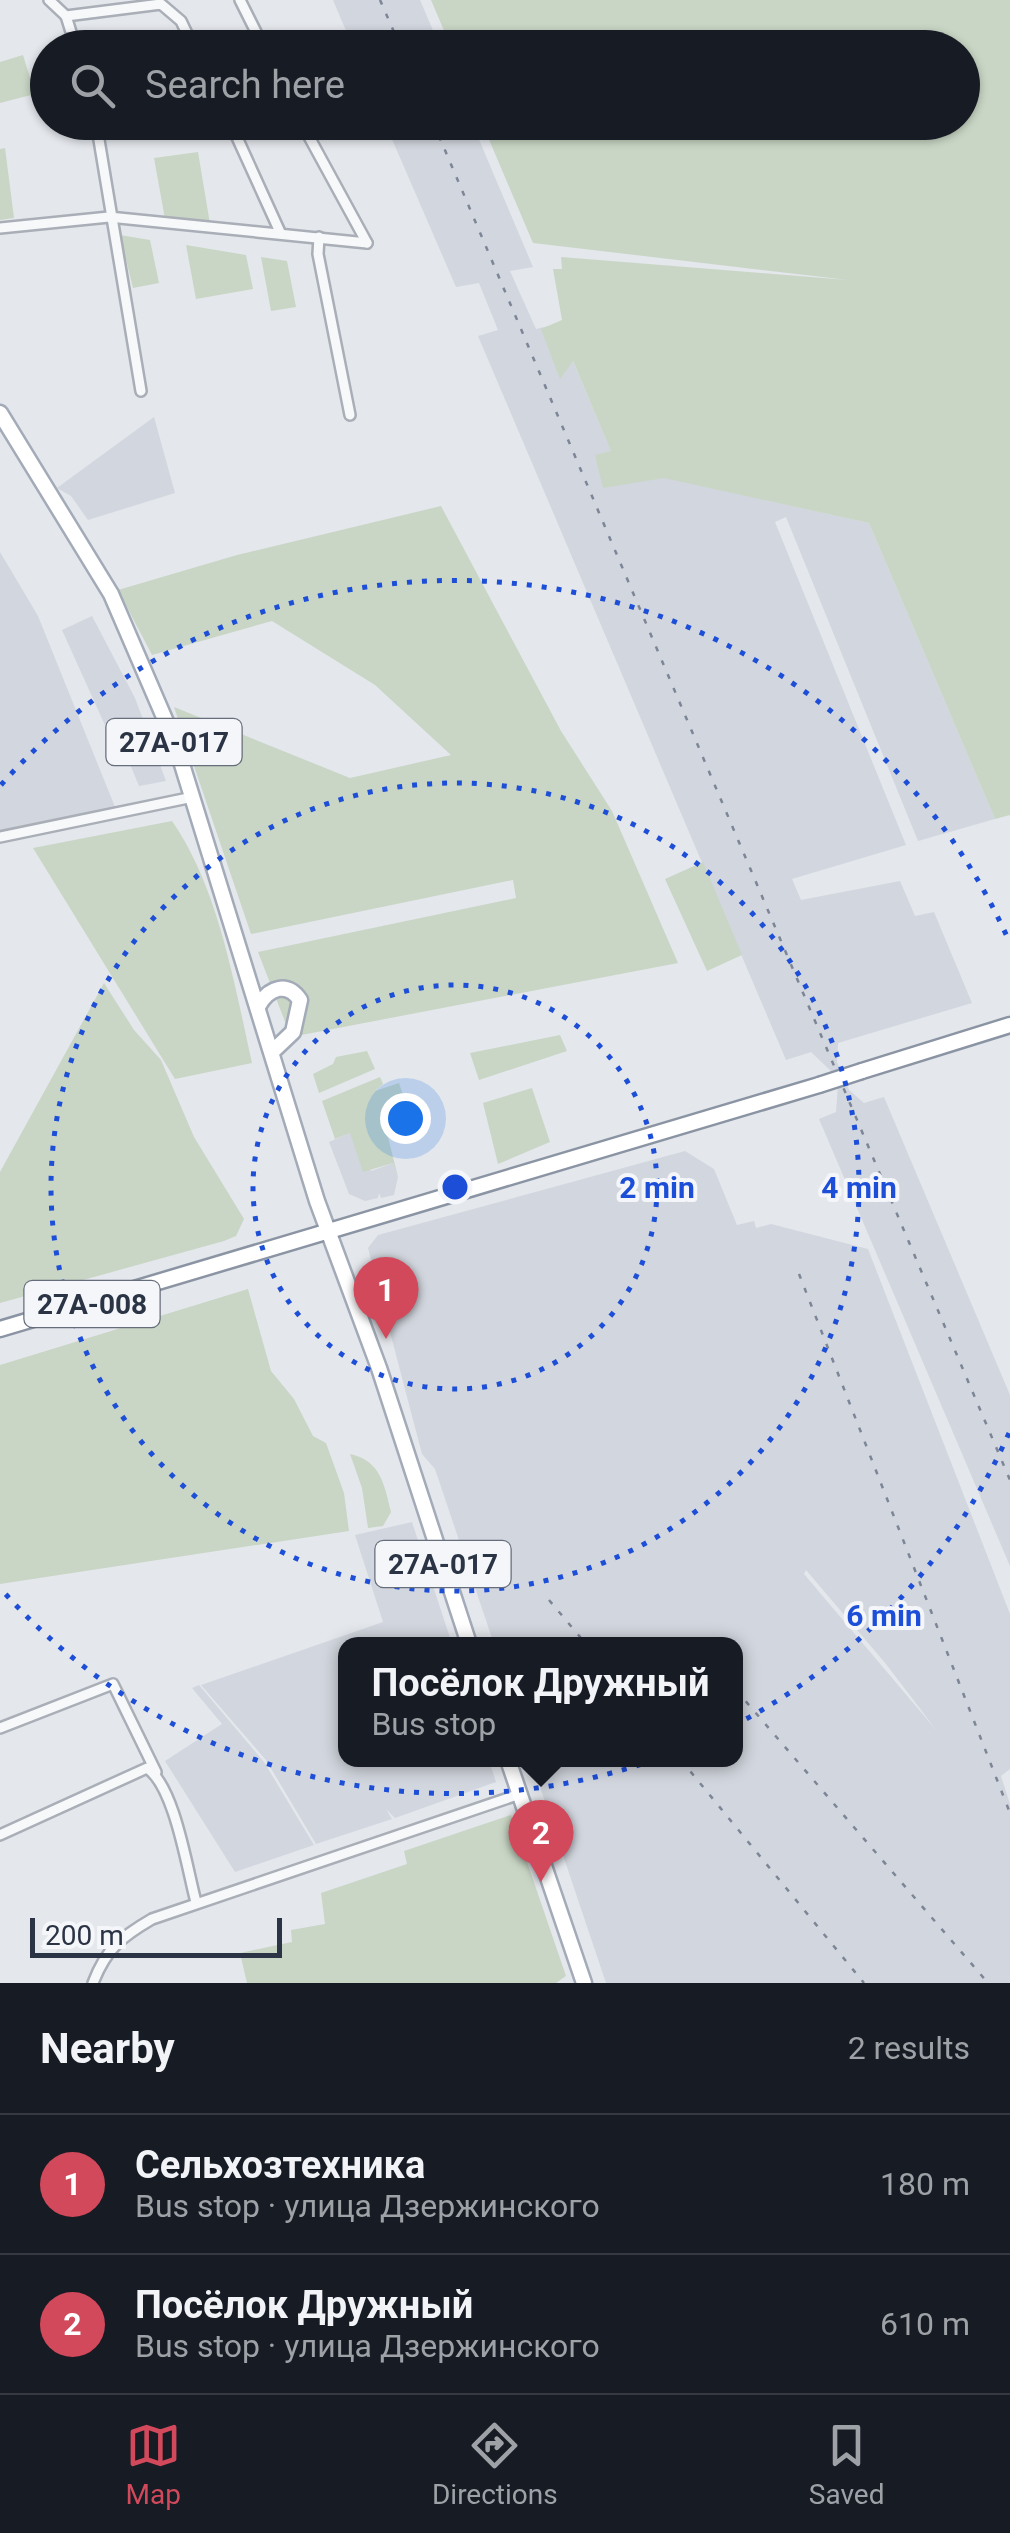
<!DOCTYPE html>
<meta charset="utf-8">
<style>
:root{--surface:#171b24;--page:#20242c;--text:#f1f3f6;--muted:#9ea1a6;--line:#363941;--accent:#d1495b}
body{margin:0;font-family:Roboto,sans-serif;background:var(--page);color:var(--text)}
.scale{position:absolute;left:30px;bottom:25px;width:252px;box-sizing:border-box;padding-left:10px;border:5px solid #2b3445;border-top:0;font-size:28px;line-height:35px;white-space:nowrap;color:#2b3445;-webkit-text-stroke:8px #f4f6f9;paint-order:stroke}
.you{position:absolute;left:405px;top:1118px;width:35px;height:35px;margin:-25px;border:8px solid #fff;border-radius:50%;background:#1a73e8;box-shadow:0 0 0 15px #1a73e833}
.badge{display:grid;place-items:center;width:65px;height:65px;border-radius:50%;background:var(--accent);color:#fff;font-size:32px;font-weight:700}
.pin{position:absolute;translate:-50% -82px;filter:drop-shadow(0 2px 5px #0008)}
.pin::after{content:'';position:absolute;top:52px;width:35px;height:30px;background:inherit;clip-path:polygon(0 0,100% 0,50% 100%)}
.popup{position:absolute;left:338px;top:1637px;width:405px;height:130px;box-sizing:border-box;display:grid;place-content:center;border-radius:20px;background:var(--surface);filter:drop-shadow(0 2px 8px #0005);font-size:32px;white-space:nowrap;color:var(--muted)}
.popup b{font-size:38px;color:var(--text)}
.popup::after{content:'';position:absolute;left:50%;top:100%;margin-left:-20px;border:20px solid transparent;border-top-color:var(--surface)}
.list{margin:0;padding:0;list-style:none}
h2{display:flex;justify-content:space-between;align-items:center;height:130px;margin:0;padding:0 40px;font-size:42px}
h2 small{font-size:32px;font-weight:400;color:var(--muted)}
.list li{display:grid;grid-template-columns:65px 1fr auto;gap:30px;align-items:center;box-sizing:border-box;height:140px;padding:0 40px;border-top:2px solid var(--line)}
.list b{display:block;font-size:38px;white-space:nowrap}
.list p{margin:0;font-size:32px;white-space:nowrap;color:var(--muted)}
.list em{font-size:32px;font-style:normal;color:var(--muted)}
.icon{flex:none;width:55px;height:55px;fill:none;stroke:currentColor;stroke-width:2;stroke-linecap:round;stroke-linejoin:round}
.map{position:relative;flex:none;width:1010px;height:1983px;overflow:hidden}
.search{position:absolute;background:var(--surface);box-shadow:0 2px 8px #0004;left:30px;right:30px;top:30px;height:110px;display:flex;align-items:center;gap:25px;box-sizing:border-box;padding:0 35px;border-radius:55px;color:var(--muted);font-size:38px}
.sheet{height:410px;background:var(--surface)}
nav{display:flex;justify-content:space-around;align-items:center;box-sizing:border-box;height:140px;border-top:2px solid var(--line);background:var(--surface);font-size:28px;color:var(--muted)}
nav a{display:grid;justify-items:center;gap:5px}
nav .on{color:var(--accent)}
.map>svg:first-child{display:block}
.built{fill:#d2d6de;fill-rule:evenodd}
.green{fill:#c9d6c5}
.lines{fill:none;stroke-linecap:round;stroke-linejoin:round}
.minor-casing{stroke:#a9aeb7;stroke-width:14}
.primary-casing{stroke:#a3abb8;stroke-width:19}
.trunk-casing{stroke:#8b94a3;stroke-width:19}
.minor{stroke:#f7f8fa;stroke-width:9}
.primary{stroke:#fff;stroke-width:14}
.trunk{stroke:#fff;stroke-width:14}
.rail{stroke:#7d8696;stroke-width:2.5;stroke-dasharray:5 10;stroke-linecap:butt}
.trunk-bridge-casing{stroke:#8b94a3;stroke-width:19;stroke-linecap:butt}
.trunk-bridge{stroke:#fff;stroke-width:14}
.ring{fill:none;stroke:#1d4ed8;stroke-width:5;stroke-dasharray:5 10}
.labels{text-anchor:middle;stroke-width:8;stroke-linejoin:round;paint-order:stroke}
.shield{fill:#f4f6f9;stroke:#676e7b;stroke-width:2.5}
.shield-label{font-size:28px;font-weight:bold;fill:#2b3445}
.centre{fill:#1d4ed8;stroke:#f4f6f9;stroke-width:5}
.ring-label{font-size:30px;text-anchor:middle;font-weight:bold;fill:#1d4ed8;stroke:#f4f6f9;stroke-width:8;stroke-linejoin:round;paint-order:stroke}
</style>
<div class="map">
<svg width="1010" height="1983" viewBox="0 0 1010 1983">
<rect width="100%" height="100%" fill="#e4e7ec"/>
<!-- built -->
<g class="built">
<polygon points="333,0 420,0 440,47 353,47"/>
<polygon points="385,123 472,123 533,267 510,271 536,329 557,324 618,467 869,523 995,819 918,841 786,517 775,522 906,845 792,879 801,900 900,881 915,916 934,912 972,1003 838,1043 837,1062 849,1090 864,1103 884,1097 1010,1395 1010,1566 819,1119 836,1112 838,1085 832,1072 811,1052 786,1060 478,336 498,330 479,283 456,287"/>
<polygon points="154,417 175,493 88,520 71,496 57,488"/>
<polygon points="0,552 38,616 115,807 0,830"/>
<polygon points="92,616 135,698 166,781 139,786 120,740 113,743 62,630"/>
<polygon points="350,1133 371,1171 393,1163 398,1177 394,1195 381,1198 379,1193 378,1198 365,1201 349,1194 329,1142"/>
<path d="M685,1151L714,1169L737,1225L754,1221L756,1228L771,1224L868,1249L1010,1614V1769L1001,1776L1010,1804V1983H606L531,1760H736V1644H494L435,1469L422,1454L368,1248L378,1235ZM806,1570L886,1664L937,1731L804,1574Z"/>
<polygon points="412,1522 452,1644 346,1644 346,1760 489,1760 496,1782 395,1818 386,1809 392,1819 316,1844 266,1760 201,1685 383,1622 355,1535"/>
<polygon points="199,1685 264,1762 314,1845 235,1872 165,1761 222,1724 192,1688"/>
</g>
<!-- green -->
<g class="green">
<polygon points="431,0 1010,0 1010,815 995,819 869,523 664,478 603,488 595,455 611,451 573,361 560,379 541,329 562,320 553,269 562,269 561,257 848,280 533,243 482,123 962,122 962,48 451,47"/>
<polygon points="23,55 35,94 0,103 0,62"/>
<polygon points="5,148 14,218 0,220 0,149"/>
<polygon points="198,152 210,224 165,219 154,158"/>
<polygon points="120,235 150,240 159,283 133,288"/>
<polygon points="186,245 246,255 253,289 196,299"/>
<polygon points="261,257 287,261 296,307 271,311"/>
<polygon points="441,506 561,731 612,811 678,963 291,1037 258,952 516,898 513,880 251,934 174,707 350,778 451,755 375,685 272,621 152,655 118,590 237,555"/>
<path d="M172,821C219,889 234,983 252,1063L175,1079L33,848Z"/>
<polygon points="703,862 742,955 707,971 665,879"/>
<polygon points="104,983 134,1030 161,1060 194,1137 244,1219 236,1236 224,1241 0,1303 0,1172"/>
<polygon points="560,1035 567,1051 479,1080 470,1053"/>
<polygon points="367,1051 375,1069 319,1093 313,1074 333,1064 336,1057"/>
<polygon points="380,1077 383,1084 375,1091 399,1083 405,1101 393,1107 398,1123 386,1129 398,1177 393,1163 363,1172 350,1133 335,1139 322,1101"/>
<polygon points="532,1088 550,1142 498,1164 483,1103"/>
<polygon points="248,1289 271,1371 294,1399 313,1436 326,1443 344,1493 349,1531 0,1584 0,1365"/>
<path d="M350,1454C381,1461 384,1484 391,1512L383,1526L368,1528L362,1488Z"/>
<polygon points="511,1815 566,1976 556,1983 247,1983 240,1953 292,1942 291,1930 325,1924 321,1893 407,1864 404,1851"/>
</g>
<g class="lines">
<!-- minor casing -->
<g class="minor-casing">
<g id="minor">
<polyline points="49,0 66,16"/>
<polyline points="240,0 264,48"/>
<polyline points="76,48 66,16 161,4 181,21 194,48"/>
<polyline points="96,122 141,391"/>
<polyline points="230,122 280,232"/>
<polyline points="301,122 367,243"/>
<polyline points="0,228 109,217 367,243"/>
<polyline points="319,237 318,254 350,415"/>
<polyline points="0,837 193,797"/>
<polyline points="0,1728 113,1684 156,1772"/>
<path d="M0,1835L147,1768C175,1787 187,1869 196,1902"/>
<path d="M93,1983C106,1949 121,1937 152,1919L520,1794"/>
</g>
</g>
<!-- primary casing -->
<g class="primary-casing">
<g id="primary">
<polyline points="0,413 111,594 176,745 317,1201 379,1368 469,1644"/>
<path d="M259,1005C269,988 287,981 300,1000L293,1032L273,1051"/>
<polyline points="508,1760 584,1983"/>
</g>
</g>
<!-- trunk casing -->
<g class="trunk-casing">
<g id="trunk">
<polyline points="862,1071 1010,1025"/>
<polyline points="0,1329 819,1085"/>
</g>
</g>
<!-- minor -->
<use href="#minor" class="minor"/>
<!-- primary -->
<use href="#primary" class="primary"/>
<!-- trunk -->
<use href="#trunk" class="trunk"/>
<!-- rail -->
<g class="rail">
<polyline points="380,0 401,48"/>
<polyline points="433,122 1010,1480"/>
<polyline points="799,1274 1010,1813"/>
<polyline points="549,1600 586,1644"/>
<polyline points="736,1690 988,1983"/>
<polyline points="681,1760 864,1983"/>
</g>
<!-- trunk-bridge casing -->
<g class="trunk-bridge-casing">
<polyline id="trunk-bridge" points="819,1085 862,1071"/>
</g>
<!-- trunk-bridge -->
<use href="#trunk-bridge" class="trunk-bridge"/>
</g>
<!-- distance rings -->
<g class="ring">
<circle cx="455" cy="1187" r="202"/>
<circle cx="455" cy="1187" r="404"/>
<path d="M1009 1433A606 606 0 0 1 1 1589M1 785A606 606 0 0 1 1009 941"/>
</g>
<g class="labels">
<!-- shield labels -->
<g class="shield">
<rect x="106.5" y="719" width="135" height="46" rx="8"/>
<rect x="24.5" y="1281" width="135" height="46" rx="8"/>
<rect x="375.5" y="1541" width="135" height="46" rx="8"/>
</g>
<g class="shield-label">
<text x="174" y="752">27А-017</text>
<text x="92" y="1314">27А-008</text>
<text x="443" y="1574">27А-017</text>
</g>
</g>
<circle cx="455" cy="1187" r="15" class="centre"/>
<g class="ring-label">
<text x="657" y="1198">2 min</text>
<text x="859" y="1198">4 min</text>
<text x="884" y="1626">6 min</text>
</g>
</svg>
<div class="scale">200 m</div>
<div class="you"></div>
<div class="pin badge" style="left:386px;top:1339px">1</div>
<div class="pin badge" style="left:541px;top:1882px">2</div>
<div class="popup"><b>Посёлок Дружный</b>Bus stop</div>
<div class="search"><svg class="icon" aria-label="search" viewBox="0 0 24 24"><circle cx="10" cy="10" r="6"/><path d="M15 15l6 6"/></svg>Search here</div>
</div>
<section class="sheet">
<h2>Nearby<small>2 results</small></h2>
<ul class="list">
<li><span class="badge">1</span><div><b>Сельхозтехника</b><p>Bus stop · улица Дзержинского</p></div><em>180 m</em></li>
<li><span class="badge">2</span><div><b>Посёлок Дружный</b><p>Bus stop · улица Дзержинского</p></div><em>610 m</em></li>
</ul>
</section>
<nav>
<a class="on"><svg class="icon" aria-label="map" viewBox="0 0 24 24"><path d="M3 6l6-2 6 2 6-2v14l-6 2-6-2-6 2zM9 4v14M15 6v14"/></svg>Map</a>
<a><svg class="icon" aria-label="directions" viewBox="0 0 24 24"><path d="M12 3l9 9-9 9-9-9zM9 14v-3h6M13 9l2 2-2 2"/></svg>Directions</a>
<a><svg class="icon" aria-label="saved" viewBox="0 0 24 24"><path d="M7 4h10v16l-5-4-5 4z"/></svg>Saved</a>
</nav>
